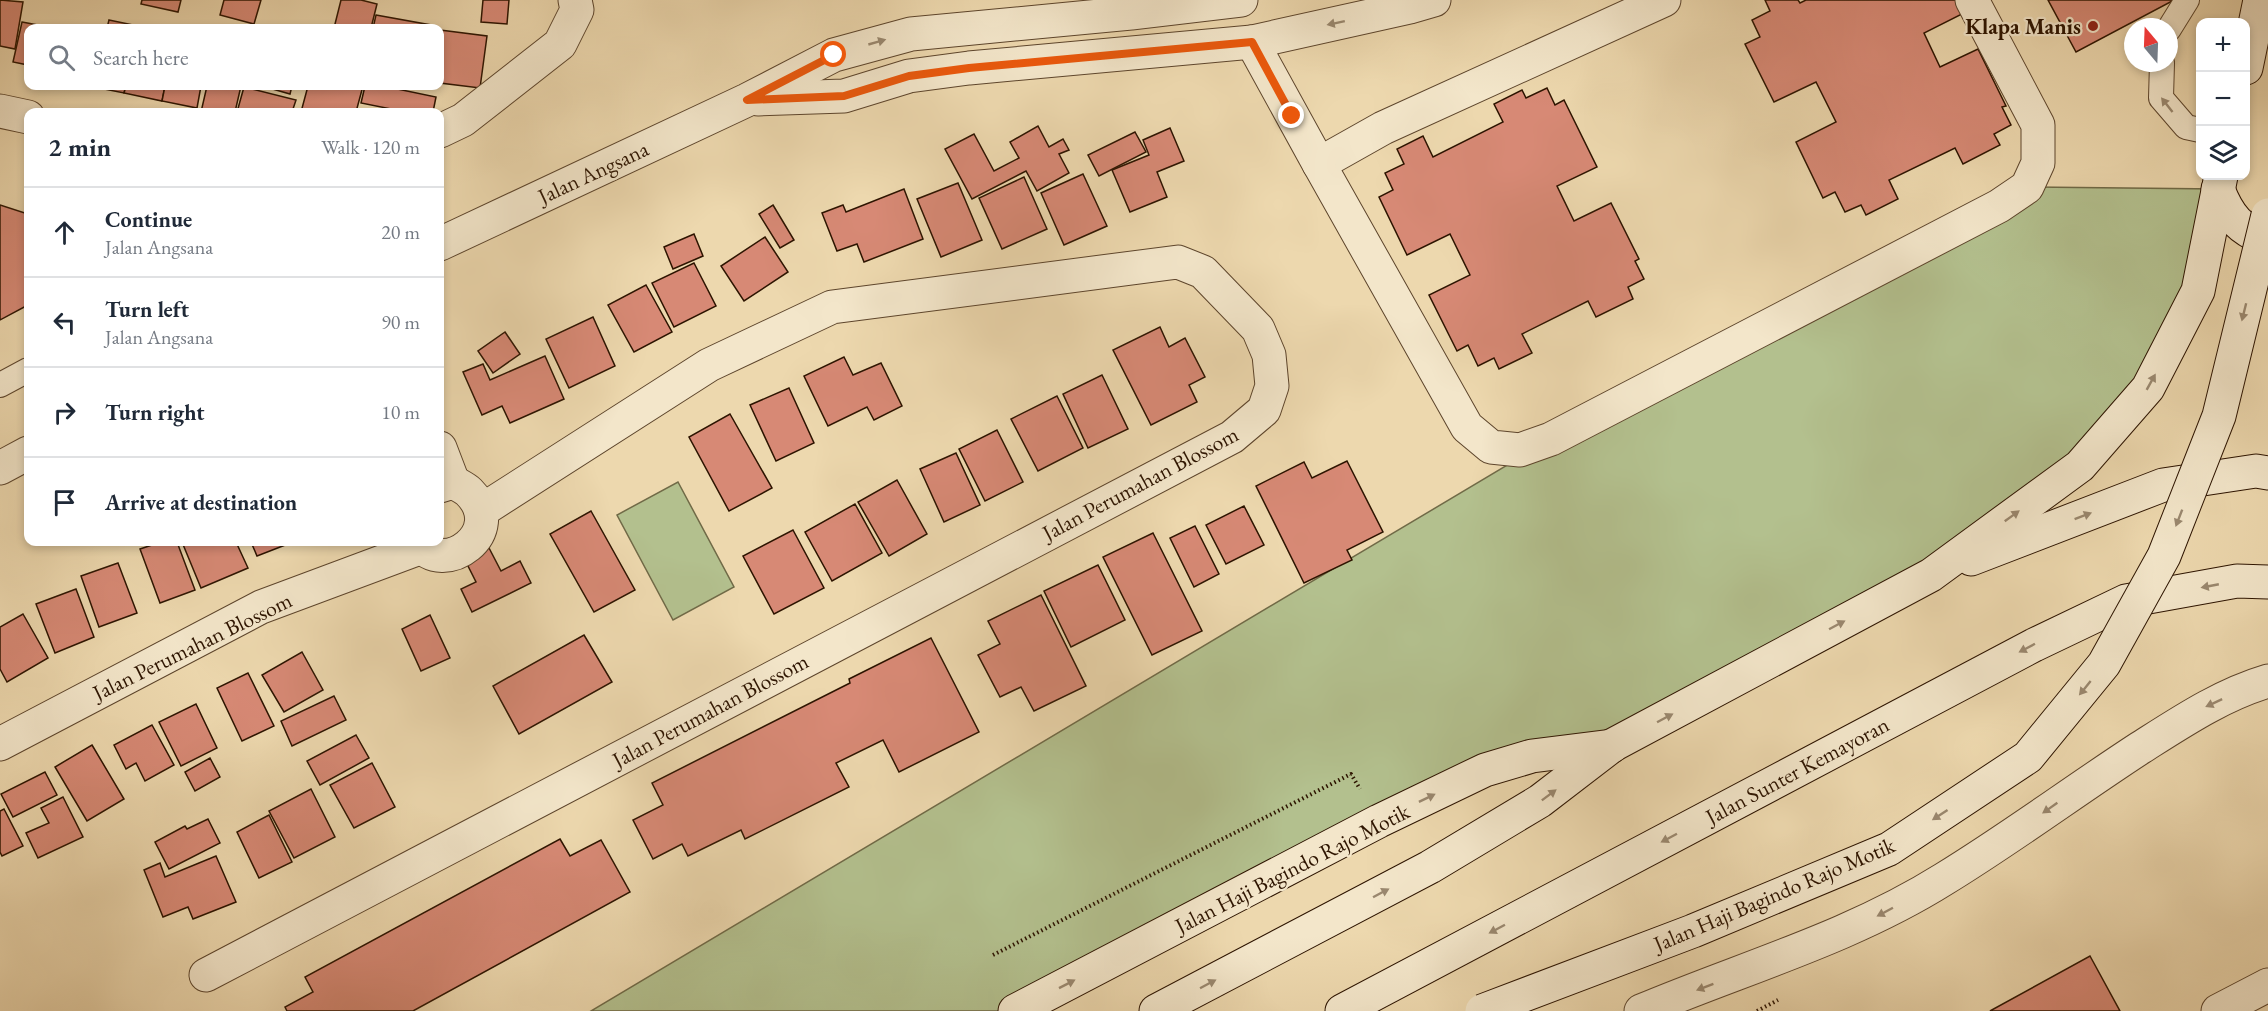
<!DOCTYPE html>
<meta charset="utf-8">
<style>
:root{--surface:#fff;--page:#f2f2f3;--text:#1f2937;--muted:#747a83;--line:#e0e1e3}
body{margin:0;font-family:"EB Garamond",serif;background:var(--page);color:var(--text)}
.controls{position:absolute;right:18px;top:18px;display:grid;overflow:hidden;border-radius:12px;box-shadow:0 3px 9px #0003}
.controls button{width:54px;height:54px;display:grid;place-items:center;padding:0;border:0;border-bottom:2px solid var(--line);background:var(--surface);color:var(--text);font:30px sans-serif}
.compass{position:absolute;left:2124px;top:18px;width:54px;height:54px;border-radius:50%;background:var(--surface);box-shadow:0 3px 9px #0003;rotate:341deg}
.stop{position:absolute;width:18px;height:18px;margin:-14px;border:4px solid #ea580c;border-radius:50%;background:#fff}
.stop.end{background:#ea580c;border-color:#fff;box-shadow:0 2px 6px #0008}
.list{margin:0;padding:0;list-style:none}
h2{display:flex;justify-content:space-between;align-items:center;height:78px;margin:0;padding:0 24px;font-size:26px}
h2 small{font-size:20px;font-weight:400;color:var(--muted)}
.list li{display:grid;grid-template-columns:39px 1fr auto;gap:18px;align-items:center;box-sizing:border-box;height:90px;padding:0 24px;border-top:2px solid var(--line)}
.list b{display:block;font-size:22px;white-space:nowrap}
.list p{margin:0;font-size:20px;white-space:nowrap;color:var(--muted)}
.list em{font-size:20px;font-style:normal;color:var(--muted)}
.icon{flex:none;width:33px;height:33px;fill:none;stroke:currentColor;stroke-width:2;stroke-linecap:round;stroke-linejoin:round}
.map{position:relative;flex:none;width:2268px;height:1011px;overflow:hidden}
.search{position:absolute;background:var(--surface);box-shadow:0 3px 9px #0003;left:24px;top:24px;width:420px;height:66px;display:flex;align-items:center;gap:15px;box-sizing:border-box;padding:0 21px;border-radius:12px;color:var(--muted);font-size:22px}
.panel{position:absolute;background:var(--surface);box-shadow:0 3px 9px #0003;left:24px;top:108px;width:420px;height:438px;border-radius:12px}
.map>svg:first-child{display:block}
.green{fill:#b3c08e;stroke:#706a47;stroke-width:1.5}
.building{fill:#d78975;stroke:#2d1400;stroke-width:1.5}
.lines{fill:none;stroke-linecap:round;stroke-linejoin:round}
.service-casing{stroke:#5d452c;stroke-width:26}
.minor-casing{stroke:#5d452c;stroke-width:35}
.tertiary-casing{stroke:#5d452c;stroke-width:35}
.secondary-casing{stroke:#2d1400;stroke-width:35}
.path{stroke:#2d1400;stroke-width:4;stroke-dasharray:1.5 3;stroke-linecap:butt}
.service{stroke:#f3e6ca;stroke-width:24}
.minor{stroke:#f3e6ca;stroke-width:33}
.tertiary{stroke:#f3e6ca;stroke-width:33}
.secondary{stroke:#f3e6ca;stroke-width:33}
.secondary-bridge-casing{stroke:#2d1400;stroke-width:35;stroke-linecap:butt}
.secondary-bridge{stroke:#f3e6ca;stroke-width:33}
.oneway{fill:#9a886f}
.route{stroke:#ea580c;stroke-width:8}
.poi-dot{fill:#8f2418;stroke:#f3e6ca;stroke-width:2}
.labels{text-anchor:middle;stroke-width:4.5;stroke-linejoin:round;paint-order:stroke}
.poi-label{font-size:22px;font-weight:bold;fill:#2d1400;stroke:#f3e6ca;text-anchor:end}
.street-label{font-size:22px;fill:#2d1400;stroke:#f3e6ca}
</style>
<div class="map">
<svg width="2268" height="1011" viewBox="0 0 2268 1011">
<rect width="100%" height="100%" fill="#edd8ae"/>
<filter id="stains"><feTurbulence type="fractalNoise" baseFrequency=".00333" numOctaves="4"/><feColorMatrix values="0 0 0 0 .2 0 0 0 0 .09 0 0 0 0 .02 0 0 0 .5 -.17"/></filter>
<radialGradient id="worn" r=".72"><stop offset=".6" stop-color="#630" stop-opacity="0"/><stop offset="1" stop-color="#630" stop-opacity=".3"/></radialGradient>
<!-- green -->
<g class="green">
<polygon points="2026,187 2218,189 2148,388 1930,575 1614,745 1485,770 1018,1011 591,1011 1551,439"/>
<polygon points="678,482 734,587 673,620 617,515"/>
</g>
<!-- building -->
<g class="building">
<polygon points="0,0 23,2 15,49 0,46"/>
<polygon points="142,0 181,0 178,12 141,4"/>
<polygon points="224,0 261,0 254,24 220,15"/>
<polygon points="341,0 361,0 377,4 371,28 334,28"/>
<polygon points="483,0 509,0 507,24 481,22"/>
<polygon points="1765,0 1798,0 1800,3 1806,0 1957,0 1964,13 1924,33 1940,67 1978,49 2006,106 2002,107 2011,125 1994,134 2000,145 1963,164 1955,148 1889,180 1898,199 1866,215 1861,205 1845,212 1835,192 1823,198 1796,142 1836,122 1816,82 1774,102 1745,44 1760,37 1752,20 1770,11"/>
<polygon points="2048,0 2174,0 2076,52"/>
<polygon points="376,15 431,25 431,28 373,28"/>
<polygon points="109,20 138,26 137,28 107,28"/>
<polygon points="22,22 54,28 28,28 28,65 13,62"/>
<polygon points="440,30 487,36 480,88 440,83"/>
<polygon points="89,86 126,86 124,93"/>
<polygon points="126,86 165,86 162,101 124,93"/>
<polygon points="165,86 201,86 197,108 162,101"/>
<polygon points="207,86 241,86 235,112 201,112"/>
<polygon points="270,86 292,86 290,94 269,88"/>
<polygon points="308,86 363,86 356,112 301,112"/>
<polygon points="365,86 383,86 436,97 433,112 406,112 361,103"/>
<polygon points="244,87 296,100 292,112 237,112"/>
<polygon points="1547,88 1555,105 1564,100 1597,167 1557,186 1574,221 1611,203 1639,259 1635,261 1644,279 1628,287 1633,299 1596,317 1588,301 1522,334 1532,353 1499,369 1494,358 1478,366 1468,345 1457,351 1429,295 1470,275 1450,234 1407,255 1379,197 1393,190 1385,173 1404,164 1397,149 1423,136 1433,157 1503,122 1494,104 1522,90 1526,98"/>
<polygon points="1038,126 1049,147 1063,139 1069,150 1059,154 1069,173 1037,191 1026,171 972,199 945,149 974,134 994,171 1019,158 1010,142"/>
<polygon points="1170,128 1184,161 1157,172 1167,197 1130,212 1112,170 1149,155 1143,140"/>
<polygon points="1135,132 1146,152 1099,176 1088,155"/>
<polygon points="1083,174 1107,226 1064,245 1041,193"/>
<polygon points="1024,177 1047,229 1002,249 979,198"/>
<polygon points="958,183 982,240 941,257 917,199"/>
<polygon points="904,189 923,239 864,262 857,244 837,251 822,213 843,205 846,212"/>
<polygon points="0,205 28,214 28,305 0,320"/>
<polygon points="773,205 794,240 780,248 759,214"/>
<polygon points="694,234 703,256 673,269 664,247"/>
<polygon points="765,237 788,272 744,301 721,266"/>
<polygon points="694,263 716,306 674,327 652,283"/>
<polygon points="646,285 672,332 634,352 608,305"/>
<polygon points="593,317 615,366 569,388 546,339"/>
<polygon points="1160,327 1169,347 1185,338 1205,377 1189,385 1197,402 1151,425 1113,350"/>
<polygon points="505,332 520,354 493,373 478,351"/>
<polygon points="545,356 564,399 510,423 502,406 482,415 463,372 483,364 490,380"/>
<polygon points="844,357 853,375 881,363 902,406 874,420 867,407 828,426 804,376"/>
<polygon points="1102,375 1128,429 1088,448 1063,394"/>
<polygon points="789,388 814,443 776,461 750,405"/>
<polygon points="1057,396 1083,448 1038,471 1011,419"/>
<polygon points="730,414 772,488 729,511 689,437"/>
<polygon points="997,430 1023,482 985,501 959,449"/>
<polygon points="956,453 980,505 944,522 920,469"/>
<polygon points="1347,461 1383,532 1347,550 1352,560 1304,583 1256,486 1304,462 1312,478"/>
<polygon points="897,480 927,534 889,556 858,502"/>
<polygon points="855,504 882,553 832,581 805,532"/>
<polygon points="1244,506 1264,545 1226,564 1206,525"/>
<polygon points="591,511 635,590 594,612 550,534"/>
<polygon points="1195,526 1219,574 1194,587 1170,538"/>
<polygon points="793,530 824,588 774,614 743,556"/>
<polygon points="1153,533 1202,631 1152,655 1103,557"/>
<polygon points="161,542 177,542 195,590 160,603 140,549"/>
<polygon points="182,542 236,542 248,568 201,588"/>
<polygon points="251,542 293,542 257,556"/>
<polygon points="488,546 501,571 520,561 531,583 472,612 461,589 476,582 464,558"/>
<polygon points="118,563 137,613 99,627 81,576"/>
<polygon points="1098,565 1125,620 1071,647 1044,591"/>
<polygon points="76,589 94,637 55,653 36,604"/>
<polygon points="1041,595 1086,686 1034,711 1021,687 1000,697 978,655 1000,644 988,621"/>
<polygon points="23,614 48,658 7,682 0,669 0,627"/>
<polygon points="430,615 450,658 421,671 402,629"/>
<polygon points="584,635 612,682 519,734 493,686"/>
<polygon points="931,638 979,732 899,772 883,740 836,763 849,787 745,839 741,830 688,856 682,844 653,859 633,820 663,805 652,783 850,683 849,679"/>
<polygon points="302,652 323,690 284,712 262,675"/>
<polygon points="248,673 274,726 242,741 217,688"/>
<polygon points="334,696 346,720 292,746 281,721"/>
<polygon points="196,704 217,748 181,766 159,722"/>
<polygon points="152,725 174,765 145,781 136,763 126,769 114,745"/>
<polygon points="356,735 369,758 320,785 307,761"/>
<polygon points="92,745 124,799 87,821 55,767"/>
<polygon points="210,758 220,777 195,791 185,772"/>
<polygon points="372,763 395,807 354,828 330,785"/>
<polygon points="45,772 57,795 13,817 1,794"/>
<polygon points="311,789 335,837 294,858 269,811"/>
<polygon points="63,797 83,837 38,858 26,833 49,823 41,808"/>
<polygon points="4,809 23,846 2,856 0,852 0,811"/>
<polygon points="269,815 292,862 259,878 237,832"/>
<polygon points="208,819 220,843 169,869 155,842 185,826 187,829"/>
<polygon points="560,839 570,856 601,840 630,892 413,1011 287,1011 285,1007 313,992 305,977"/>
<polygon points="216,856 236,902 193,919 188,907 163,917 144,870 160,863 165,877"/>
<polygon points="2090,956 2120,1011 1990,1011"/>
</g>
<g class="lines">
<!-- service casing -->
<g class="service-casing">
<g id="service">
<polyline points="2169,29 2187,0"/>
<polyline points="2162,63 2161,98 2186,127 2200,130"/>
<polyline points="0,385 28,370"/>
</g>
</g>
<!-- minor casing -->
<g class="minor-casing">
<g id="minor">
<polyline points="1664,0 1383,128 1319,164 1467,427 1491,447 1520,450 1551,439 1999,206 2027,187 2038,163 2038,125 1972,0"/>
<polyline points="1252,42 1319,164"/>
<polyline points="0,111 28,117"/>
<polyline points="440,131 463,120 560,44 577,10 575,0"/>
<polyline points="440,448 453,482"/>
<path d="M418,542C443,579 509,532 469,492C465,488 458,485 453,482L440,486"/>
<polyline points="0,744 261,607 422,547"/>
<polyline points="206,975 1232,437 1264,410 1272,386 1269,355 1258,329 1203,272 1178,262 832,307 709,365 481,511"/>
<polyline points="2218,1011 2268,985"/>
</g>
</g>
<!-- tertiary casing -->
<g class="tertiary-casing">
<g id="tertiary">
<polyline points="758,99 844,96 909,76 969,68 1252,42 1410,7 1434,0"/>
<polyline points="440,244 747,100 834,55 911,34 1131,13 1241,0"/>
<polyline points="0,468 28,453"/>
<path d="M1641,1011C1743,968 1850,938 1944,879C2011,838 2074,791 2140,748C2181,722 2221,695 2268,681"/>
</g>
</g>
<!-- secondary casing -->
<g class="secondary-casing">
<g id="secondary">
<polyline points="2246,68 2260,0"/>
<path d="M2218,189C2229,218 2240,229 2268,241"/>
<polyline points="1971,559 2163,485 2256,471 2268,473"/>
<polyline points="1015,1011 1379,821 1485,770 1532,756 1612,746"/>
<polyline points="1156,1011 1430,867 1540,801 1613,745 1931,575 2080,466 2148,388 2198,291 2221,176"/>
<polyline points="1342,1011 2034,645 2126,601 2237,581 2268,582"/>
</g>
</g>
<!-- path -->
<g class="path">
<polyline points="993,955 1351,774 1360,789"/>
<polyline points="1757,1011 1778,1000"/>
</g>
<!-- service -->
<use href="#service" class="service"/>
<!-- minor -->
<use href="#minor" class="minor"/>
<!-- tertiary -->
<use href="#tertiary" class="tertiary"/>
<!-- secondary -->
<use href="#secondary" class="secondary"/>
<!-- secondary-bridge casing -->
<g class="secondary-bridge-casing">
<polyline id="secondary-bridge" points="1482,1011 1693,931 1889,849 2028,757 2104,664 2164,556 2219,416 2268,215"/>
</g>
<!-- secondary-bridge -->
<use href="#secondary-bridge" class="secondary-bridge"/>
</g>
<!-- one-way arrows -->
<defs><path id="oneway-solid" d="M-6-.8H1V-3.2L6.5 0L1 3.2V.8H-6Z" transform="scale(1.5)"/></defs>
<g class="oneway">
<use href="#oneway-solid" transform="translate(1336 23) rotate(168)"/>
<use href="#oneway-solid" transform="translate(877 42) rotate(-16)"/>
<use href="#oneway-solid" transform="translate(2167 105) rotate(-128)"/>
<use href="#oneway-solid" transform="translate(2244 312) rotate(104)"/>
<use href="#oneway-solid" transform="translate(2151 382) rotate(-61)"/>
<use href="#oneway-solid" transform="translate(2012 516) rotate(-36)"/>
<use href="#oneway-solid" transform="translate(2083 516) rotate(-21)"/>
<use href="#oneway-solid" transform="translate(2179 518) rotate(111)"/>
<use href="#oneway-solid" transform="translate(2210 586) rotate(169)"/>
<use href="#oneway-solid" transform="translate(1837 625) rotate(-28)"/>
<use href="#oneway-solid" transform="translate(2027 648) rotate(152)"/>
<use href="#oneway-solid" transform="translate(2085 688) rotate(129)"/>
<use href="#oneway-solid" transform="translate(2214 703) rotate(155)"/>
<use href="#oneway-solid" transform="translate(1665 718) rotate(-28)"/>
<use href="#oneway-solid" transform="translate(1549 795) rotate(-37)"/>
<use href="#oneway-solid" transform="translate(1427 798) rotate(-26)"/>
<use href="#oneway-solid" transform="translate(2050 808) rotate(145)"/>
<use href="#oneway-solid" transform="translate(1940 815) rotate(147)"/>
<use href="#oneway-solid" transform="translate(1669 838) rotate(152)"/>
<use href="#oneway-solid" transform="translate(1381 893) rotate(-28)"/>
<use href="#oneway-solid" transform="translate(1885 912) rotate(152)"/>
<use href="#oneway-solid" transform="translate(1497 929) rotate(152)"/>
<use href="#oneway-solid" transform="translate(1067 984) rotate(-27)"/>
<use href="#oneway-solid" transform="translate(1208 984) rotate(-28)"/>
<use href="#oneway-solid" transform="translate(1705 987) rotate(159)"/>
</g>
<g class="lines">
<!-- route -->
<polyline class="route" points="834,55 747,100 844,96 909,76 969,68 1252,42 1292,116"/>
</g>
<!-- markers -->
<circle class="poi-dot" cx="2093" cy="26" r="6"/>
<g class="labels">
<!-- poi labels -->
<g class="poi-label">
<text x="2081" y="34">Klapa Manis</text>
</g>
<!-- street labels -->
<g class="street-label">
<text transform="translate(593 172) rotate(-25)" y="8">Jalan Angsana</text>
<text transform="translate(1140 483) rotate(-28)" y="8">Jalan Perumahan Blossom</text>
<text transform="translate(192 646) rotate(-26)" y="8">Jalan Perumahan Blossom</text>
<text transform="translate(710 710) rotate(-28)" y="8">Jalan Perumahan Blossom</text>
<text transform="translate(1797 770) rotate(-28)" y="8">Jalan Sunter Kemayoran</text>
<text transform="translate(1292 868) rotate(-27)" y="8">Jalan Haji Bagindo Rajo Motik</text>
<text transform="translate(1774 894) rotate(-23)" y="8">Jalan Haji Bagindo Rajo Motik</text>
</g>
</g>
<rect width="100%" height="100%" filter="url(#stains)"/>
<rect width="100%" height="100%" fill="url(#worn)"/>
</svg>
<div class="controls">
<button>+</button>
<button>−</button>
<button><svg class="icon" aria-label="layers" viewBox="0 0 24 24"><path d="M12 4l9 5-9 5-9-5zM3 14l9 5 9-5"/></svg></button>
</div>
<svg class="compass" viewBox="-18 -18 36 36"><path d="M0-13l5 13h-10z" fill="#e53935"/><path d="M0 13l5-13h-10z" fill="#747a83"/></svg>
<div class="stop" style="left:834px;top:55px"></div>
<div class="stop end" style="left:1292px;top:116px"></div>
<div class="search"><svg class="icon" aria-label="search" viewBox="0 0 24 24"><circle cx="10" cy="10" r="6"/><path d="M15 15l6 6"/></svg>Search here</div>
<section class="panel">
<h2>2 min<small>Walk · 120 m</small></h2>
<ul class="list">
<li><svg class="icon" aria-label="ahead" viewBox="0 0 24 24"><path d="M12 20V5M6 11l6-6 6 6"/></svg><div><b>Continue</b><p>Jalan Angsana</p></div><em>20 m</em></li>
<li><svg class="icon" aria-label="left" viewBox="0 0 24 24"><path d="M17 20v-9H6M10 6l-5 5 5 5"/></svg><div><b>Turn left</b><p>Jalan Angsana</p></div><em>90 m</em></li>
<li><svg class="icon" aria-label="right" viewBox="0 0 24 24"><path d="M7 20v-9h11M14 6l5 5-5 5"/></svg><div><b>Turn right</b></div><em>10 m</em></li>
<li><svg class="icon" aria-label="arrive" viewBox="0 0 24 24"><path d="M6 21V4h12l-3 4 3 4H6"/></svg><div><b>Arrive at destination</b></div></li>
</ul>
</section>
</div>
